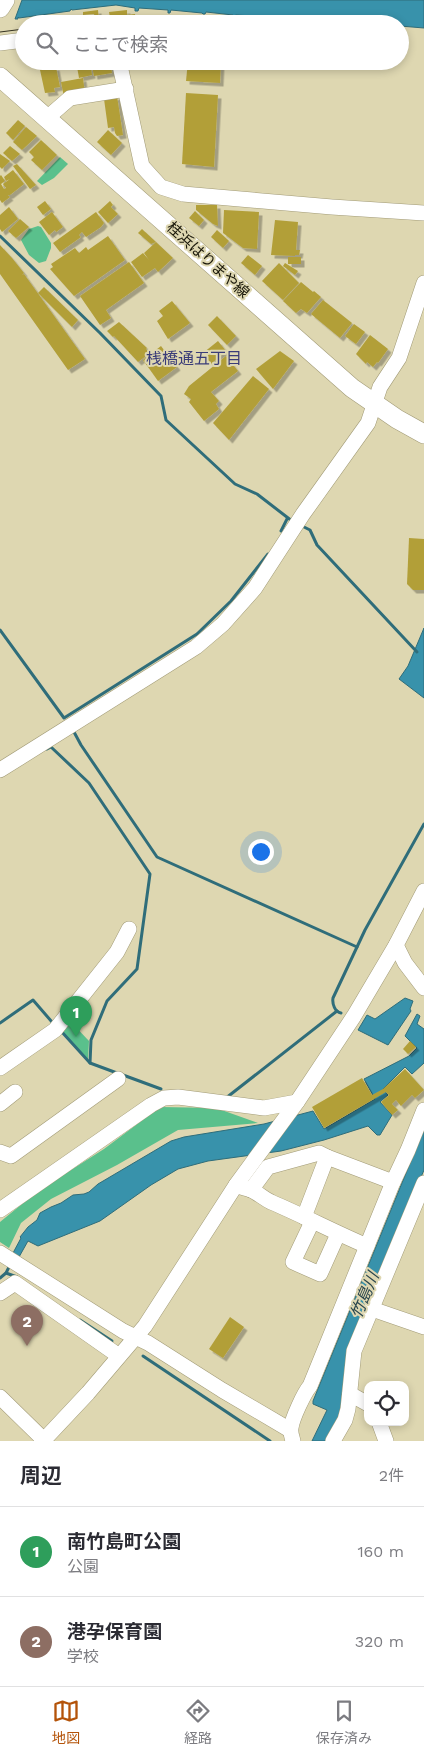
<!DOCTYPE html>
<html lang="ja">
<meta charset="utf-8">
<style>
:root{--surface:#fff;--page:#f2f2f3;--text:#2b2b33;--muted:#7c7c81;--line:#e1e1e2;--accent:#b45309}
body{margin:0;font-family:"Work Sans","Noto Sans JP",sans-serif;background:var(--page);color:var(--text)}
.controls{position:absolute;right:15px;bottom:15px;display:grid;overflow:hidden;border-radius:10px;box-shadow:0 2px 8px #0003}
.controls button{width:45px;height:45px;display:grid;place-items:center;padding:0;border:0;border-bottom:1px solid var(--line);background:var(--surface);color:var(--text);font:25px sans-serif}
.you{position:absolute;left:260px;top:851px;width:18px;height:18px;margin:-12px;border:4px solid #fff;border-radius:50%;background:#1a73e8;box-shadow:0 0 0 8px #1a73e833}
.badge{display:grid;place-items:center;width:32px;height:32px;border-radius:50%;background:var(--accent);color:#fff;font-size:16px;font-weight:700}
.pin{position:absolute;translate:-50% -41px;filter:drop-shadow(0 1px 2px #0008)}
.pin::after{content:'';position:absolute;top:26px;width:18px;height:15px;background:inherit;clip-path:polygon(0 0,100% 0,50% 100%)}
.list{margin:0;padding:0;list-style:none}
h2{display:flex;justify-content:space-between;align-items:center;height:65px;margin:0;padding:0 20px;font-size:21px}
h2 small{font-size:16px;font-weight:400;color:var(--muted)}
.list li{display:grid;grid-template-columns:32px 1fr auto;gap:15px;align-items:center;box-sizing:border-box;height:90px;padding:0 20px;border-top:1px solid var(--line)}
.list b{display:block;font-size:19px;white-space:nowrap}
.list p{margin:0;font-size:16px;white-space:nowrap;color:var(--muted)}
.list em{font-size:16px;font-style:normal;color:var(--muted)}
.icon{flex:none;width:28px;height:28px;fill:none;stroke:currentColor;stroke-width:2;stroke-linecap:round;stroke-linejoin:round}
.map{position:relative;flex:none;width:424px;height:1441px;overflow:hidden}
.search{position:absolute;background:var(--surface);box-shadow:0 2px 8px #0003;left:15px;right:15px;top:15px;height:55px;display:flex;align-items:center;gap:12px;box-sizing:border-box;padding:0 18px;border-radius:28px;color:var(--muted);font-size:19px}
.sheet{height:245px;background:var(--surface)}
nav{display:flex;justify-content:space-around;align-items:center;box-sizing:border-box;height:70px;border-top:1px solid var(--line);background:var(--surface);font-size:14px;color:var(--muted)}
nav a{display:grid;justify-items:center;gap:2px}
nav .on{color:var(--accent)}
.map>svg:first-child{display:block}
.green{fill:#5ac08c}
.water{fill:#3892ab;stroke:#2f6d7a}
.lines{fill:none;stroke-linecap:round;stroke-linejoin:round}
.stream{stroke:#2f6d7a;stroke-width:3}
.building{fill:#b29f39;filter:url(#shadow)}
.minor-casing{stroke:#a29b77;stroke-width:16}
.major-casing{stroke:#a29b77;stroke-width:20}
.minor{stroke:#fff;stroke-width:15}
.major{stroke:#fff;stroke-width:19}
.tram{stroke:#363322;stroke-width:1}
.labels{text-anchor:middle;stroke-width:4;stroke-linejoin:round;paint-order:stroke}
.street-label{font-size:15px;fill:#191709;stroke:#ded7b1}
.neighbourhood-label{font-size:16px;fill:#3a3c78;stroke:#ded7b1}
.water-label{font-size:16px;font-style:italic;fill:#29454d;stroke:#ded7b1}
</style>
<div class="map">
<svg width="424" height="1441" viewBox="0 0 424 1441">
<defs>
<filter id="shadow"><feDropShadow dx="3.5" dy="3.5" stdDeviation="0" flood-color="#0004"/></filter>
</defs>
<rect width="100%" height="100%" fill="#ded7b1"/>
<!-- green -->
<g class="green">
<polygon points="60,157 68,164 54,178 42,185 37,181"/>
<polygon points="38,226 41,227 51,243 51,248 46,261 39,263 29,255 21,240 29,229"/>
<polygon points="70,1021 89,1041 88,1060 61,1031"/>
<polygon points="160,1107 216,1108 258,1123 178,1130 117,1165 51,1199 21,1223 9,1248 0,1242 0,1222 38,1191 104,1149"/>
</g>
<!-- water -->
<g class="water">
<polygon points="22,0 424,0 424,28 400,26 400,24 338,22 338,24 270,18 267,19 267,17 236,15 234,16 233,15 206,12 205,14 203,14 202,13 171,10 170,13 168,13 168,10 139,8 138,11 135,11 135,8 116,5 72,10 71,9 70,11 19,18 18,17 18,19 15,19"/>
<polygon points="424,628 424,698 399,679 408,666"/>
<polygon points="405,998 413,1001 410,1009 411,1011 388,1045 358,1030 367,1015 375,1019"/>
<polygon points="417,1014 420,1016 417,1024 424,1029 424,1063 412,1074 405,1067 383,1089 388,1095 380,1102 392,1115 380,1135 377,1135 368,1126 324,1140 281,1151 208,1161 178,1169 151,1185 100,1221 38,1246 28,1241 19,1257 13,1253 21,1238 20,1237 28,1227 37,1220 40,1213 51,1207 61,1203 73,1195 84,1194 89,1192 98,1184 171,1141 184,1137 264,1124 313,1111 324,1129 375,1099 364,1079 409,1056 417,1048 405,1036"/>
<polygon points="424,1129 424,1170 401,1224 389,1258 344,1408 329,1441 312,1441 327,1410 313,1404 313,1401"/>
</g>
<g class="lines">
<!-- stream -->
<g class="stream">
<polyline points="0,236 100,333 161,396 166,420 235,484 257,494 292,521"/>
<polyline points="300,525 310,530 317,545 417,652"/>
<polyline points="281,531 287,519"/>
<polyline points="0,630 64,718 197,634 231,601 268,554"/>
<polyline points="74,732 81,745 157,857 357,947"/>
<polyline points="47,749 51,747 89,783 150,874 137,969 107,1001 91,1040 90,1063"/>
<path d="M341,1013C335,1012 332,1004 333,998L365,930L424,824"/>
<polyline points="0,1023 33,1000 52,1022"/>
<polyline points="61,1031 90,1063 117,1073"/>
<polyline points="123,1075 161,1089"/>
<polyline points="226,1098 337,1011"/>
<polyline points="6,1273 17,1277"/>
<polyline points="0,1278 6,1273 10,1265"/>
<polyline points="80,1320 112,1341"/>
<polyline points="143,1356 270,1441"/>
</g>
</g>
<!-- building -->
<g class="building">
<polygon points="98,10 99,21 74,24 74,20 95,18 94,14 83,15 83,12"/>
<polygon points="127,10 127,15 135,14 136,23 111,24 109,12"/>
<polygon points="138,16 156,17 156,24 137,24"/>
<polygon points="76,61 90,61 92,75 79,78"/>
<polygon points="91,61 110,61 112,73 94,76"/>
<polygon points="188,61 221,61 220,83 186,81"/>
<polygon points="56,67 60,87 54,88 55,92 45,93 40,70"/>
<polygon points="83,78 85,94 64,97 61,82"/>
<polygon points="186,93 218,95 214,167 182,164"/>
<polygon points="117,96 123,135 117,136 115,133 114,127 108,128 104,99"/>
<polygon points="18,120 25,126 13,140 6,133"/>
<polygon points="26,127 37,136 22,150 13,142"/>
<polygon points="108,130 122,143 111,155 97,142"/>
<polygon points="41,140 57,155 42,170 31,160 34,157 29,152"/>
<polygon points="10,146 20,154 12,161 3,153"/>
<polygon points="0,154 10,161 2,169 0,167"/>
<polygon points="17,164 36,185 30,189 13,166"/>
<polygon points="13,170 24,184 10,195 8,195 10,197 2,203 0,200 0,176 1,175 5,181 1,184 4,189 6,188 3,184 10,179 6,181 4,177"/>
<polygon points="45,201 51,209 43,215 37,207"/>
<polygon points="110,201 113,205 111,207 118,214 108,223 98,212"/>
<polygon points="196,205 217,205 218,226 213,224 196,210"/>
<polygon points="9,207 18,219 2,232 0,229 0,215"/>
<polygon points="224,210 259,212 257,249 243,248 223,233"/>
<polygon points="195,211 204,220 199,226 189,218"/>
<polygon points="52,212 63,227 56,232 55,230 49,235 39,222"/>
<polygon points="96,212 104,223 101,227 86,237 82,232 79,235 81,237 60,252 53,243"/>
<polygon points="20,219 29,227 16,238 8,231"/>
<polygon points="275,220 298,222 296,250 300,250 299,255 295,255 295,256 271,255"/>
<polygon points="142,229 156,242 151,244 138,233"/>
<polygon points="217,230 229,241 223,248 211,237"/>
<polygon points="108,236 125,260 74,296 50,269 53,267 51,264 75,248 79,253 86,247 88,250"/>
<polygon points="156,242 173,258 158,272 155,268 142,277 131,262 143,253 149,260 144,253"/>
<polygon points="0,245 12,258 24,273 22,275 24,274 85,359 68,370 0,274"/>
<polygon points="248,255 262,266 255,275 241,263"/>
<rect x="288" y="257" width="13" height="7"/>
<polygon points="129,262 144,283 106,310 111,318 100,325 80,296"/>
<polygon points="279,263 299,283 283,300 262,281"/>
<polygon points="285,263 298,271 295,275 283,266"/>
<polygon points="301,282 313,292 314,291 321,297 307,313 301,309 296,313 283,301"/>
<polygon points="44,287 78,320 72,327 38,293"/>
<polygon points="323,300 352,323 340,338 311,314"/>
<polygon points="172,301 190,323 168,339 157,321 163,316 159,311"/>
<polygon points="217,316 236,336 227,345 208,325"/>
<polygon points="119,322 147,348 146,349 150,353 138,362 114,336 113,337 107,331"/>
<polygon points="354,324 365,332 356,344 345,336"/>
<polygon points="370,335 388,349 378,363 377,362 373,367 367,362 366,364 356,354"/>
<polygon points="218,341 226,351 211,364 203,353"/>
<polygon points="161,346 177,367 158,381 143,360"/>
<polygon points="280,351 294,361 273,389 256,369"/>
<polygon points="226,356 238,371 211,392 219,401 216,404 219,409 204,421 189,402 191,399 184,394 189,386"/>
<polygon points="253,376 269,389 229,440 213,423"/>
<polygon points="409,538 424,539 424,590 413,590 407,584"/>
<polygon points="410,1041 416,1047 408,1054 403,1049"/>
<polygon points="405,1069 424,1090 415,1098 412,1095 401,1106 396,1100 392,1104 398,1110 392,1115 381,1102 389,1095 386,1092 324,1128 312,1107 362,1078 372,1095 383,1089"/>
<polygon points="230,1317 244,1327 223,1358 209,1349"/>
</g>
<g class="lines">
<!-- minor casing -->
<g class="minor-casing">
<g id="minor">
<polyline points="0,43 24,40"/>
<polyline points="119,61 142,166 161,187 183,194 332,207 424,213"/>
<polyline points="47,118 70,98 126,89"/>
<polyline points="0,770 196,647 223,624 255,588 303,514 368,423 380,387 399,358 424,283"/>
<polyline points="396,945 405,963 424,988"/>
<polyline points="0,1068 55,1030 117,952 129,929"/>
<polyline points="0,1104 15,1092"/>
<polyline points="0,1152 11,1156 118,1079"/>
<path d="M236,1185C242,1188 246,1188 251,1190C256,1192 265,1199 271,1202C304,1216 334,1232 367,1246"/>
<polyline points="251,1190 268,1167 319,1153 327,1157"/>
<polyline points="0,1210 151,1105 164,1098 178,1097 264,1108 297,1102"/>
<polyline points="304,1217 327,1157 393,1182"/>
<polyline points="312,1222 293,1262 320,1274 338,1234"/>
<polyline points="0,1253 123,1331 148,1343 222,1390 290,1430"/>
<polyline points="0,1293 15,1283 119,1356"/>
<polyline points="372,1309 424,1327"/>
<polyline points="350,1394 368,1404"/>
<polyline points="0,1397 44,1440"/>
<polyline points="379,1422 386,1441"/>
<polyline points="43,1441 88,1393 145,1326 236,1185 297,1102 354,1016 396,945 424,891"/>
<path d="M293,1441C292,1437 290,1432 291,1428C292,1419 304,1393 310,1386L393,1182L408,1150L424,1110"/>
<polyline points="333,1441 345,1420 348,1409 354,1351 424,1183"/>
</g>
</g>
<!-- major casing -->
<g class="major-casing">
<g id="major">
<polyline points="0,8 5,0"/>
<polyline points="0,77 352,388 397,419 424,434"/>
</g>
</g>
<!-- minor -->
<use href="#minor" class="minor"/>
<!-- major -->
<use href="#major" class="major"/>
<!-- tram -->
<g class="tram">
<polyline points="26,24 94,16"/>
<polyline points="0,32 24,29"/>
</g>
</g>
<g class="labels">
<!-- street labels -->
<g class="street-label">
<text transform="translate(208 260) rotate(42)" y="5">桂浜はりまや線</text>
</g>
<!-- neighbourhood labels -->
<g class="neighbourhood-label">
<text x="194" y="364">桟橋通五丁目</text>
</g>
<!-- water labels -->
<g class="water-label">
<text transform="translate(364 1295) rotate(-67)" y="6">竹島川</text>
</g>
</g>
</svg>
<div class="controls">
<button><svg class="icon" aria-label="locate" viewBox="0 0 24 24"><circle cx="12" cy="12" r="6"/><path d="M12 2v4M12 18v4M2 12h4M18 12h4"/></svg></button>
</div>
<div class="you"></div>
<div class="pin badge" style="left:76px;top:1037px;background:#2e9e5b">1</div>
<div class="pin badge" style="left:27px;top:1346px;background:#8d6e63">2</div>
<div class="search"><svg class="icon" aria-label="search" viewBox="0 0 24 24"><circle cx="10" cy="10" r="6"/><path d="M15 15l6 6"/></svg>ここで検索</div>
</div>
<section class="sheet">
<h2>周辺<small>2件</small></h2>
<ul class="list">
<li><span class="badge" style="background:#2e9e5b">1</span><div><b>南竹島町公園</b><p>公園</p></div><em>160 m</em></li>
<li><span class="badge" style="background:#8d6e63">2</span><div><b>港孕保育園</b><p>学校</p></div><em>320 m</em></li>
</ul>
</section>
<nav>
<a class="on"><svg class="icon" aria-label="map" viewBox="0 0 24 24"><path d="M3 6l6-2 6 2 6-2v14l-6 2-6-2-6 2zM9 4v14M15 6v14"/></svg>地図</a>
<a><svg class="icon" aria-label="directions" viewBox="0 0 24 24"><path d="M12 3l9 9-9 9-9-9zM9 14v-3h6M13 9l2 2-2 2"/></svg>経路</a>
<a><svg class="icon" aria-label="saved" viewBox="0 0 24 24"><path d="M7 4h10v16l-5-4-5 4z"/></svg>保存済み</a>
</nav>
